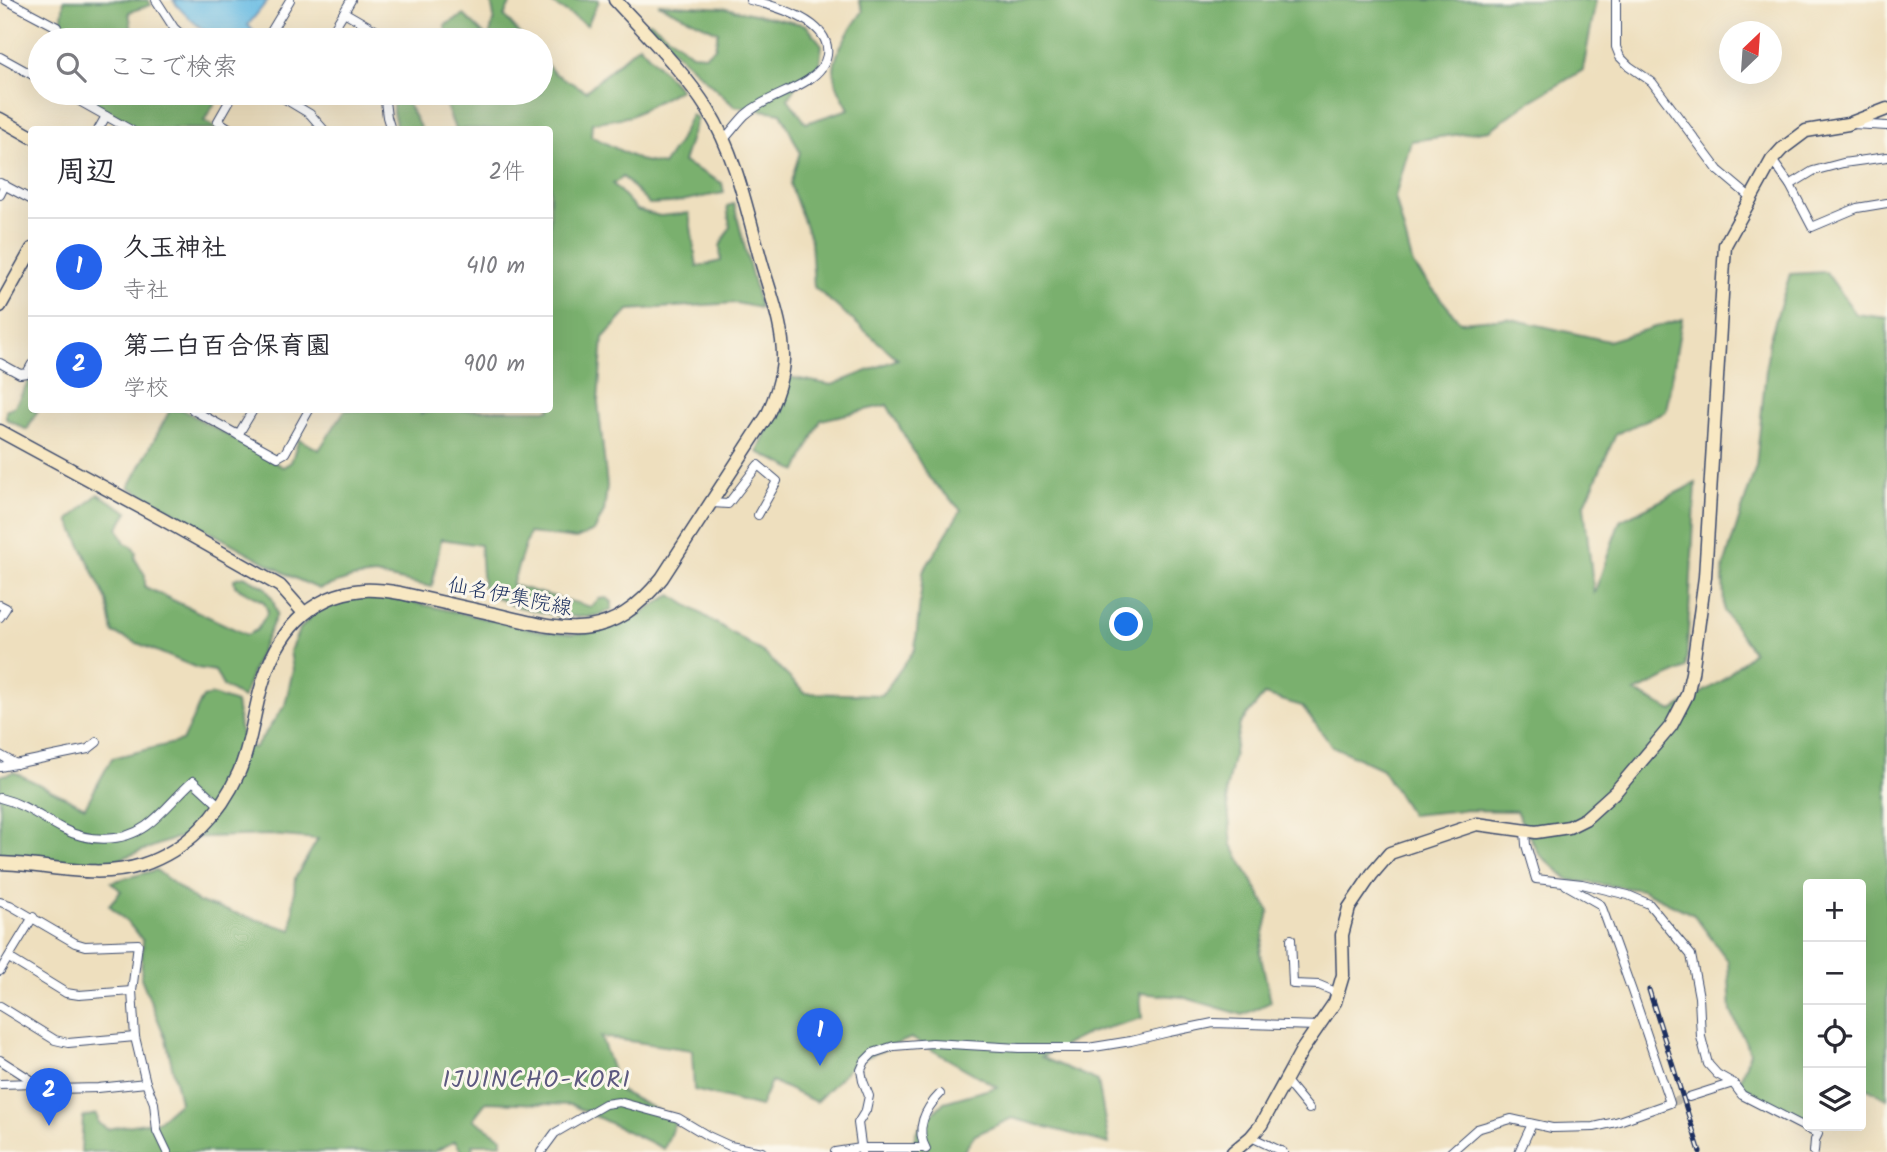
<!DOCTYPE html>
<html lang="ja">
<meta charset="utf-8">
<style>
:root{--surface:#fff;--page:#f7f7f7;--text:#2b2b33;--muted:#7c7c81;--line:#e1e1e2;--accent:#2563eb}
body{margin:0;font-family:Kalam,"Klee One",sans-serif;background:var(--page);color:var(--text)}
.controls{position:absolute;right:21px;bottom:21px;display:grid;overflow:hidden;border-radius:7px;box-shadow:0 7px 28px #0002}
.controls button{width:63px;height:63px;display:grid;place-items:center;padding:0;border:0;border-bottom:2px solid var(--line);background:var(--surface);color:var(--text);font:35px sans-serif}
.compass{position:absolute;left:1719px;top:21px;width:63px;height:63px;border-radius:50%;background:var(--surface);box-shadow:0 7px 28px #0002;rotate:25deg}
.you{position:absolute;left:1127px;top:625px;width:24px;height:24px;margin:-18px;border:5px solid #fff;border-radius:50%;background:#1a73e8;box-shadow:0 0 0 10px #1a73e833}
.badge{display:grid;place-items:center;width:46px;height:46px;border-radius:50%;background:var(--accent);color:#fff;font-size:23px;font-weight:700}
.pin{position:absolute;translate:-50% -58px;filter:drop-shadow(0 2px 4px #0008)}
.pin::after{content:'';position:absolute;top:37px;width:24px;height:21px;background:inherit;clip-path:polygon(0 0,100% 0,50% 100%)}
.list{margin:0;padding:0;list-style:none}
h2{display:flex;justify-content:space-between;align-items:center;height:91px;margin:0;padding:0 28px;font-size:30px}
h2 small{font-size:23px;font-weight:400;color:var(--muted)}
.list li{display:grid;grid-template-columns:46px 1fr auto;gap:21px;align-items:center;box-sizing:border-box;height:98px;padding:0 28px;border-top:2px solid var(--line)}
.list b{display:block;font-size:26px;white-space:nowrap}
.list p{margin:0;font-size:23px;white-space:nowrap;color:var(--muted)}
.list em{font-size:23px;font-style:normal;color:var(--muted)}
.icon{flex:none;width:38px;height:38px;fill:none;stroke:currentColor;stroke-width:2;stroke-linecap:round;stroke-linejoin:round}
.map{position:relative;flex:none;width:1887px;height:1152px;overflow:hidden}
.search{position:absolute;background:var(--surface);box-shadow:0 7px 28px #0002;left:28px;top:28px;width:525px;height:77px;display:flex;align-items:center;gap:18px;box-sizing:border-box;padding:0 24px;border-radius:38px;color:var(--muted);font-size:26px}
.panel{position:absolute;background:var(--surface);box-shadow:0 7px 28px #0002;left:28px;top:126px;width:525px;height:287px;border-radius:7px}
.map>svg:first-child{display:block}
.forest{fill:#7ab06e;stroke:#4a7066;stroke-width:2}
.water{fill:#67bbe3;stroke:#4175a0;stroke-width:2}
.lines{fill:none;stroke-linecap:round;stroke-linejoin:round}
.street-tunnel{stroke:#c4bcab;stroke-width:8;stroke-dasharray:8 4;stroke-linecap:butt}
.street-casing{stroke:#3b496c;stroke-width:10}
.secondary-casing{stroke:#3b496c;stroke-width:15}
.street{stroke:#fff;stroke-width:8}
.secondary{stroke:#f8e8c3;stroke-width:12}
.rail-casing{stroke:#1b2f5e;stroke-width:5}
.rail{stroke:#fbf7ec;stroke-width:2.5;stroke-dasharray:8;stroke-linecap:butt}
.labels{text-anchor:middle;stroke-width:6;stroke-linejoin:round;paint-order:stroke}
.street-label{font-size:21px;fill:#1b2f5e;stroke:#fbf7ec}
.quarter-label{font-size:24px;letter-spacing:2px;fill:#5c5980;stroke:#fbf7ec}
</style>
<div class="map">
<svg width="1887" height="1152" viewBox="0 0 1887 1152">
<rect width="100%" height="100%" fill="#fbf7ec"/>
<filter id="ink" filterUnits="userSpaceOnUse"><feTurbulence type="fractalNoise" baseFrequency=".0143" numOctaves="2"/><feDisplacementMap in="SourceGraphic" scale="14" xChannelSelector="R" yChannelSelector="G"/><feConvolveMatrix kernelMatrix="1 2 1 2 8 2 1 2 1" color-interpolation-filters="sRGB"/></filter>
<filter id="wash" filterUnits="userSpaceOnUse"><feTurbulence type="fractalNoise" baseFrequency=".00686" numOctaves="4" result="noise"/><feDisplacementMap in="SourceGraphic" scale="28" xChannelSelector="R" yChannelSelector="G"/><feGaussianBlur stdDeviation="1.57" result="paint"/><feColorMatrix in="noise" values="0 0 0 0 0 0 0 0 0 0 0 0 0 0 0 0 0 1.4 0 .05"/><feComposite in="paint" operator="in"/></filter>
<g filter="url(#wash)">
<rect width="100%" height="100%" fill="#eedfbe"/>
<!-- forest -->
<g class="forest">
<polygon points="64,0 148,0 151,5 129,12 132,32 151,31 163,40 59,40 66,28 61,25"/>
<polygon points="491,0 512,0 504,16 525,40 447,40 445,25 464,15 489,39 494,17"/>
<polygon points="547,0 599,0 599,1 587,25"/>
<path d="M859,0H1596L1583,70L1524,105L1490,130L1411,141L1395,197L1413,265L1460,322L1507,318L1608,341L1682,319L1666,411L1616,434L1584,506L1594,594L1620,521L1696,483L1686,668L1635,692L1672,711L1721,681L1753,652L1724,611L1723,569L1756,466L1769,341L1790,274L1826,272L1856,314L1887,318V1099L1861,1084V884H1808V1123L1739,1084L1750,1052L1731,1012L1728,961L1694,915L1642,890L1569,880L1539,854L1516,811L1463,810L1411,815L1382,769L1332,746L1302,706L1264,695L1240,724L1226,791L1232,845L1269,911L1260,953L1271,1002L1243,1015L1182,997L1140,993L1142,1018L1089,1033L1041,1057L1098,1081L1109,1144L1012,1118L975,1135L963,1152H910L917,1130L944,1102L997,1087L911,1038L855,1062L816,1102L771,1081L760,1107L694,1090L692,1050L601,1037L620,1091L676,1120L664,1149L572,1105L486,1102L473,1119L502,1138V1144H472L473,1152H462L455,1141L434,1152H81L83,1117L97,1114L98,1123L107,1129L158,1121L180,1102L166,1039L141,978L143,941L130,925L109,905L121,891L111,882L156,870L198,902L292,930L295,878L318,839L270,835L176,838L112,862L69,861L0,853V776L14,772L85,807L112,758L182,741L203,697L213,695L236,703L243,746L255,748L285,705L293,670L290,651L299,630L314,613L345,598L376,594L540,631L572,634L588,633L622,625L671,595L764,653L805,693L882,695L915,649L923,572L961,510L928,477L887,405L821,420L797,471L758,452L788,377L832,385L898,359L814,287L811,241L790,184L800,152L781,113L734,106L643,22H650L692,54L705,55L715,48L718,32L658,4L726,8L806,25L822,45L820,63L811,73L798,82L788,99L806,123L849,109C845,101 839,92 836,83C827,59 850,30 863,11Z"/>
<polygon points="639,45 680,89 631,116 592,123 591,136 639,160 663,165 678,143 691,115 697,118 683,162 722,183 724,193 670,203 649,204 623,177 613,184 637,210 660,216 689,213 697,267 721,261 720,246 730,227 727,206 734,204 760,308 736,303 629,310 603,338 598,402 607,486 604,512 594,531 576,539 529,533 512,585 591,607 599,599 607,598 612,602 612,609 599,615 587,617 557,616 511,605 483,590 480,545 441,539 432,587 375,575 352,578 319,589 292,577 129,487 170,410 183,410 283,467 291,462 299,439 319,450 345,410 422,410 421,414 437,410 550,410 550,130 455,129 441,93 541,93 541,58 554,73 586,91"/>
<polygon points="74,93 221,93 204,121 218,129 139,129"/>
<polygon points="393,93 402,93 421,129 397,129 393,112"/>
<polygon points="31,377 32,410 38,410 27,430 6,419 6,410 15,406"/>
<polygon points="98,494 128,512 118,528 125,543 132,546 136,552 135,559 145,575 145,587 247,635 257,630 268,612 264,602 235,586 234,579 244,576 265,587 273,600 277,614 254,667 243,698 223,686 215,671 197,668 113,633 107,601 69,520"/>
</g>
<!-- water -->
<path class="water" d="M173,0H268L248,25L254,32L247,40C240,40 231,42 224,40C208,37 182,13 173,0Z"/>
</g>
<g filter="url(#ink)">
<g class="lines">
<!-- street-tunnel -->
<polyline class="street-tunnel" points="1673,1102 1689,1097"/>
<!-- street casing -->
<g class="street-casing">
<g id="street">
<polyline points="6,0 57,27 57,33 53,40"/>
<polyline points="156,0 174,28 187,40"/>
<polyline points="351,0 344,12 389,38 388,40"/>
<polyline points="1616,0 1616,47 1620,57 1629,66 1652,82 1718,170 1750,197"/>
<polyline points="273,29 291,40"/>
<polyline points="266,40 290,0"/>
<polyline points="327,40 344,12"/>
<polyline points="0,57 40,79"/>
<polyline points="33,75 40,63"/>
<polyline points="65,93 131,130"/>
<polyline points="275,93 310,114 324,130"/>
<polyline points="384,93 387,117 391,130"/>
<polyline points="1852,124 1887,126"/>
<polyline points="98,130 106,116"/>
<polyline points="232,130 218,121 234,93"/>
<path d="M724,139C731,132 738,122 745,115C763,99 788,93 808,80C817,74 825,67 827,55C832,21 775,6 750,0"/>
<polyline points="1772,160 1790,185 1812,227 1857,208 1887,203"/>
<polyline points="0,183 32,200"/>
<polyline points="1790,185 1813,171 1843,163 1887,157"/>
<polyline points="0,195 5,185"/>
<polyline points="0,363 20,374 27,373 32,364"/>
<polyline points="193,410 278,457 285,453 309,410"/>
<polyline points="238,435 253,410"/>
<polyline points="712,503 728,504 758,465 777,481 758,515"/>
<polyline points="0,605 6,608 0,617"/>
<polyline points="0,755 16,764"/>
<polyline points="0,767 88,749 97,742"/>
<path d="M0,798C25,804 41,818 63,829C88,842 122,843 146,826C164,813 177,795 193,781L220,806"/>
<polyline points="1525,831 1526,845 1536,879 1582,884 1628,895 1649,904 1691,955 1699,997 1701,1037 1708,1064 1717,1074 1733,1083 1742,1095 1818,1134 1815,1140 1814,1152"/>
<polyline points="0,902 10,905 75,943 85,946 138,944 132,991 135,1037 146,1083 154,1103 157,1131 167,1152"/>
<polyline points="1291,939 1293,984 1319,985 1338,993"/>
<polyline points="9,958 66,993 79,995 132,991"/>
<polyline points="0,971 33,917"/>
<polyline points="0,1006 55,1040 68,1043 135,1037"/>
<polyline points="0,1060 36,1083"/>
<polyline points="1285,1080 1309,1109"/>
<polyline points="0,1084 36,1083 56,1089 98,1088 146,1083"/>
<polyline points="1689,1097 1733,1083"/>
<polyline points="1251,1137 1283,1152"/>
<path d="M926,1149C915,1129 925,1109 940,1094"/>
<polyline points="541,1152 555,1133 605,1104 619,1102 678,1118 708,1136 730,1146 762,1152"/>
<polyline points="835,1152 861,1148 925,1148"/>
<polyline points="862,1152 858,1123 866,1110 869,1096 863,1081 861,1070 865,1061 873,1053 894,1046 932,1043 1019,1048 1088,1048 1131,1041 1169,1032 1213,1023 1320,1026"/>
<polyline points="1451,1152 1477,1129 1511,1119 1552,1128 1594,1127 1616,1122 1670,1103 1632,991 1601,905 1566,885"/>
<polyline points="1519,1152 1532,1124"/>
</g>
</g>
<!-- secondary casing -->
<g class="secondary-casing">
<g id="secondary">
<polyline points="0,119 32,137"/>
<polyline points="0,306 32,249"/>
<polyline points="0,431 162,519 280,586 304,613"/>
<path d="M0,863C48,864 95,880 142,865C187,850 220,815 239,772C251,745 253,714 262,685C276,635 308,595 363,590C375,589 388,591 400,593C431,600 463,607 494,614C568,632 609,644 662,578L767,416C775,398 782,380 783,360C784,327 770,293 761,261C747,211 736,155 708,110C683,70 647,35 615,0"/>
<polyline points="1233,1152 1251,1137 1261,1125 1302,1050 1335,1002 1343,975 1342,935 1349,908 1372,874 1390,853 1477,824 1536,832 1569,827 1585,819 1616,791 1671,726 1687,695 1692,673 1705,577 1725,245 1772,160 1782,149 1806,131 1848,124 1887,109"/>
</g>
</g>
<!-- street -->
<use href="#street" class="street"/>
<!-- secondary -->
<use href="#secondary" class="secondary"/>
<!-- rail casing -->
<g class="rail-casing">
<polyline id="rail" points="1649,990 1700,1152"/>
</g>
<!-- rail -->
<use href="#rail" class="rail"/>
</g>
</g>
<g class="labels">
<!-- street labels -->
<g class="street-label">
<text transform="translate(510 596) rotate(11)" y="7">仙名伊集院線</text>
</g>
<!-- quarter labels -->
<g class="quarter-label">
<text x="537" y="1087">IJUINCHO-KORI</text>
</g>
</g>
</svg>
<div class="controls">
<button>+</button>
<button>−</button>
<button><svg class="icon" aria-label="locate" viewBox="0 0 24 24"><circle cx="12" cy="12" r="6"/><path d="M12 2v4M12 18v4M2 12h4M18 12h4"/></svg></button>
<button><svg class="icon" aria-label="layers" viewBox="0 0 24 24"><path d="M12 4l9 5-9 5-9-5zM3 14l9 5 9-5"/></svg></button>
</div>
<svg class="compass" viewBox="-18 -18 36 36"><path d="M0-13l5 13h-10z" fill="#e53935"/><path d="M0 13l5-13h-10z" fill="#7c7c81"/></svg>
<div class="you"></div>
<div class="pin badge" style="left:820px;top:1066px">1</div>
<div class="pin badge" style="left:49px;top:1126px">2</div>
<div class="search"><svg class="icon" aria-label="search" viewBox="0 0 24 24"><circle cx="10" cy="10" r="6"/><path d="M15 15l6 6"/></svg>ここで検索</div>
<section class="panel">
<h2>周辺<small>2件</small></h2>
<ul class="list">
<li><span class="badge">1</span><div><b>久玉神社</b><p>寺社</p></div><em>410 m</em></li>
<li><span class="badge">2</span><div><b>第二白百合保育園</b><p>学校</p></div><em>900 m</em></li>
</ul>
</section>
</div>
